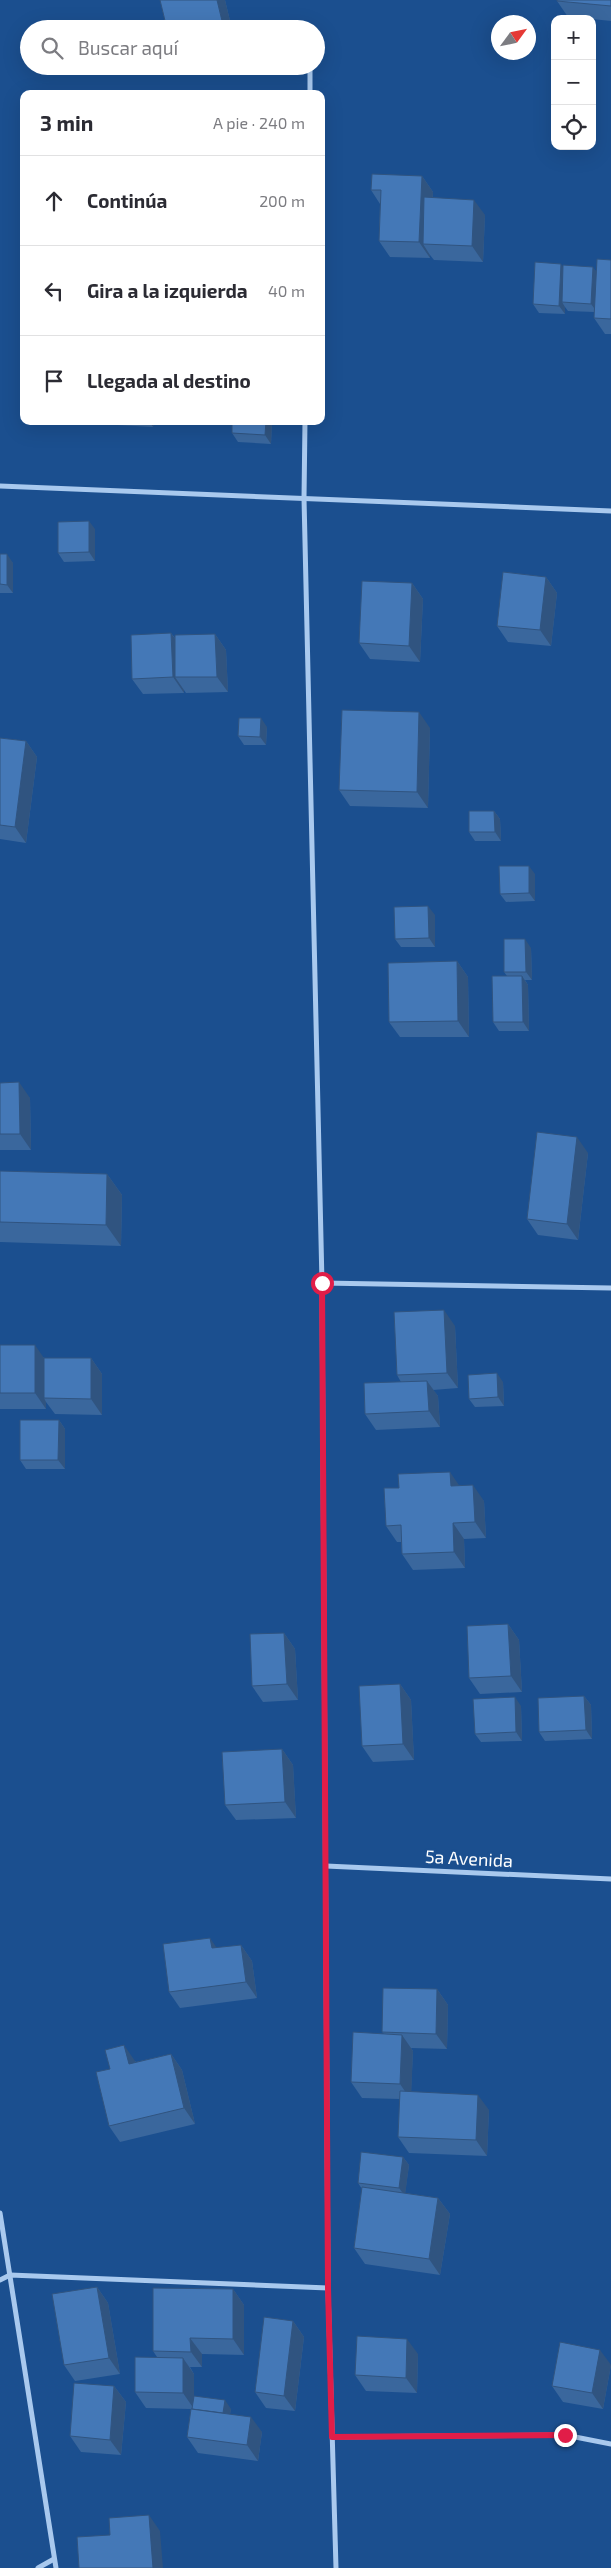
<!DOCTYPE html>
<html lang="es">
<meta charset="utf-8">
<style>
:root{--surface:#fff;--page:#f7f7f7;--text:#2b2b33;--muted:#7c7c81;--line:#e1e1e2}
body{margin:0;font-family:"Exo 2",sans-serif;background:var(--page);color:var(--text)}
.controls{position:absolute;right:15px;top:15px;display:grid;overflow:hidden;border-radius:10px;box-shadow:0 5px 20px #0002}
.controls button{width:45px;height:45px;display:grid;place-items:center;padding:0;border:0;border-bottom:1px solid var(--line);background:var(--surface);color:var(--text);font:25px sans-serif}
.compass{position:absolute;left:491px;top:15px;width:45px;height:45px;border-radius:50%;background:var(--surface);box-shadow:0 5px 20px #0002;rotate:57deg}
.stop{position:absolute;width:15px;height:15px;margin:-11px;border:4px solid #e11d48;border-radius:50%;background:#fff}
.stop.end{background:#e11d48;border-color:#fff;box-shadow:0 1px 5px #0008}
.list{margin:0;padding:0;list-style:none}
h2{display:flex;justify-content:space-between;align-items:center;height:65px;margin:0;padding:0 20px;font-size:21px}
h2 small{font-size:16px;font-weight:400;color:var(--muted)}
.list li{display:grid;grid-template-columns:32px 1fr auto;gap:15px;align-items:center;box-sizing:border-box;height:90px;padding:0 20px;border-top:1px solid var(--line)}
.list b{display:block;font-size:19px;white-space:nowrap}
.list em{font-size:16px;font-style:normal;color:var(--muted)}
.icon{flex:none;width:28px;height:28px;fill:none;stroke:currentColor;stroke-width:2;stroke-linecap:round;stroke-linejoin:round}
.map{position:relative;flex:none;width:611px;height:2568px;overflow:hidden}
.search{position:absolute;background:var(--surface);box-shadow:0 5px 20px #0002;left:20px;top:20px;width:305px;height:55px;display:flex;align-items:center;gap:12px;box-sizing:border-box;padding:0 18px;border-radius:28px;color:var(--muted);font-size:19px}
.panel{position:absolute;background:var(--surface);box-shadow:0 5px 20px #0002;left:20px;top:90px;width:305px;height:335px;border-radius:10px}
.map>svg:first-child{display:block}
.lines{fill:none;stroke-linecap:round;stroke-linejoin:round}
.street{stroke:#a9c9ee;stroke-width:5}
.wall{fill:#3a679d}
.shaded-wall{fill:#305480}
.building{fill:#4478b7;stroke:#305480}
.route{stroke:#e11d48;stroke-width:6}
.labels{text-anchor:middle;stroke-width:5;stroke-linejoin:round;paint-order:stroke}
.street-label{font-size:18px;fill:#fff;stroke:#1b4f8f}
</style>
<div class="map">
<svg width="611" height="2568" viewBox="0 0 611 2568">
<rect width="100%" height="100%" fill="#1b4f8f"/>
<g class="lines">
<!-- street -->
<g class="street">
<polyline points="310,94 310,66"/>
<polyline points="305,421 304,498 322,1283 328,2288 336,2568"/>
<polyline points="0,486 611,511"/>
<polyline points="322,1283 611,1288"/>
<polyline points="326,1866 611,1879"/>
<polyline points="0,2213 56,2568"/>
<polyline points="0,2280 10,2275 328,2288"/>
<polyline points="332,2437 565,2435 611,2444"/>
<polyline points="38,2568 54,2559"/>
</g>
</g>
<!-- wall -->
<g class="wall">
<polygon points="160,0 225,0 232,29 167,29"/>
<polygon points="611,0 611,21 592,19 568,17 557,1"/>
<polygon points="422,176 433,192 433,197 485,215 483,262 434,260 430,255 430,258 390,257 379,241 380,204 371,190"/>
<polygon points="611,260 611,334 605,334 594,318 594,312 568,311 565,307 565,314 539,313 533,304 563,267 597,271"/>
<polygon points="114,421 154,421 153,427 117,425"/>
<polygon points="232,421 272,421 271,444 238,442 232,433"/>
<polygon points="95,529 95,561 64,562 58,553"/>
<polygon points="0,554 13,563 13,593 0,593"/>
<polygon points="546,577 557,593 551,646 508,642 497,626"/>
<polygon points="412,583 423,599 420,662 370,659 359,643"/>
<polygon points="171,633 175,638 215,634 226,650 228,692 186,693 184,690 184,693 143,694 132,679"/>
<polygon points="267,727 266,745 244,745 238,736"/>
<polygon points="430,728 428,808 350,806 339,790"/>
<polygon points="0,738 26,741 37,757 26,843 0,839"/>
<polygon points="494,811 500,819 501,841 475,841 469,832"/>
<polygon points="535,874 535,901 506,902 500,894"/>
<polygon points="435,915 435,947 401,947 395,939"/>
<polygon points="531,948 532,980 525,980 528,985 529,1031 499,1031 493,1022 507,976 504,972"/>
<polygon points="457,961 468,977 469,1037 400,1037 389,1022"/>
<polygon points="0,1083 30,1098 31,1150 0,1150"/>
<polygon points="588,1153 578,1240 538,1235 527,1219"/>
<polygon points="0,1171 107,1174 122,1195 121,1246 0,1242"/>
<polygon points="455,1326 458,1388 433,1390 438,1396 440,1427 376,1430 365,1414 401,1382 397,1375"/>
<polygon points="0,1345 45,1358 91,1358 102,1374 102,1415 55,1414 46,1402 46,1409 0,1409"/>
<polygon points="503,1382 504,1406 475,1407 469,1399"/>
<polygon points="59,1420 65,1429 65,1469 26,1469 20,1460"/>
<polygon points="460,1485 484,1501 486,1538 464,1539 465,1568 413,1570 402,1554 401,1542 397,1542 386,1526"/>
<polygon points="508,1624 519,1640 522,1692 480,1694 469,1678"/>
<polygon points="284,1633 295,1649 298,1700 263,1702 252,1686"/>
<polygon points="400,1684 411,1700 414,1760 373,1762 362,1746"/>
<polygon points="584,1696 591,1705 592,1739 545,1741 539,1732"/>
<polygon points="521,1706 522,1741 481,1742 475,1734"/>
<polygon points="282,1749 293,1765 296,1818 236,1820 225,1805"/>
<polygon points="241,1945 252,1961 257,1998 180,2008 169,1992 217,1948"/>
<polygon points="437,1989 448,2005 447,2049 411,2048 413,2051 411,2092 489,2110 487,2156 409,2153 398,2137 400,2099 362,2098 351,2082 384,2034 382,2032"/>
<polygon points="171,2054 182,2070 195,2124 120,2142 109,2126 110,2069 135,2061 136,2062"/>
<polygon points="403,2157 409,2165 405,2193 438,2198 450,2214 440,2275 365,2264 354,2248 362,2189 358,2183"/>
<polygon points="97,2287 108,2303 120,2374 75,2381 64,2365"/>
<polygon points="233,2289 244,2305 244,2355 202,2354 202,2367 190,2367 194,2374 194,2396 231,2409 230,2414 262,2432 258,2461 198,2453 187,2437 191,2409 146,2408 135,2392 157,2357 153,2351"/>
<polygon points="293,2321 304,2337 295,2411 266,2408 255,2392"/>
<polygon points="418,2354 417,2393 366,2391 355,2375"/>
<polygon points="611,2365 603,2409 563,2402 552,2386"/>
<polygon points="114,2386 126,2402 121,2455 81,2452 70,2436"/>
</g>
<!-- shaded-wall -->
<g class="shaded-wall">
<polygon points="217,0 225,0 232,29 226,29 223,25"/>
<polygon points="422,176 433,192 431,244 423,244 430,255 430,258 419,242"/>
<polygon points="474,200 485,215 483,262 472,246"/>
<polygon points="561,264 567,273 562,302 565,307 565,314 559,306"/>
<polygon points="593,267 599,275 597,312 591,304"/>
<polygon points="149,421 154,421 153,427"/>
<polygon points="266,421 272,421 271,444 265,435"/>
<polygon points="89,521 95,529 95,561 89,552"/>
<polygon points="7,554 13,563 13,593 7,585"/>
<polygon points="546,577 557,593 551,646 540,630"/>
<polygon points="412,583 423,599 420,662 409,646"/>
<polygon points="171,633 182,649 175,677 184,690 184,693 173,677"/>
<polygon points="215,634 226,650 228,692 217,677"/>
<polygon points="419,712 430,728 428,808 417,792"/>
<polygon points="261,718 267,727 266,745 260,737"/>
<polygon points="26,741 37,757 26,843 15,827"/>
<polygon points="494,811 500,819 501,841 495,832"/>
<polygon points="529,866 535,874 535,901 529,893"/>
<polygon points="428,906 435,915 435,947 429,938"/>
<polygon points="525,939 531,948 532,980 526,972"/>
<polygon points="457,961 468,977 469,1037 458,1021"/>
<polygon points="522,976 528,985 529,1031 523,1022"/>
<polygon points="19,1082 30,1098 31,1150 20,1134"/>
<polygon points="577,1137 588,1153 578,1240 567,1224"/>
<polygon points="107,1174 122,1195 121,1246 106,1225"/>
<polygon points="444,1310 455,1326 458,1388 447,1373"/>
<polygon points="35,1345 46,1361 44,1398 46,1402 46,1409 35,1393"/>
<polygon points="91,1358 102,1374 102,1415 91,1399"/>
<polygon points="497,1373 503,1382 504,1406 498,1397"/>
<polygon points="427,1381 438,1396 440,1427 429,1411"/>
<polygon points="59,1420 65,1429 65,1469 58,1460"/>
<polygon points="450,1472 461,1488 451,1486"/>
<polygon points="473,1485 484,1501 486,1538 475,1522"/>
<polygon points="453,1523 464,1539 465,1568 454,1552"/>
<polygon points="508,1624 519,1640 522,1692 511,1676"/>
<polygon points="284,1633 295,1649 298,1700 287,1684"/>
<polygon points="400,1684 411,1700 414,1760 403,1744"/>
<polygon points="584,1696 591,1705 592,1739 586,1730"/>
<polygon points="515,1697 521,1706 522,1741 516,1732"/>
<polygon points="282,1749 293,1765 296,1818 285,1802"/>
<polygon points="210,1938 221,1954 212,1948"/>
<polygon points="241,1945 252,1961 257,1998 246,1982"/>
<polygon points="437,1989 448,2005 447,2049 436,2034"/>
<polygon points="402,2035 413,2051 411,2100 400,2084"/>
<polygon points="124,2045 135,2061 140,2080 129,2064"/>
<polygon points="171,2054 182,2070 195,2124 184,2108"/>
<polygon points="478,2095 489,2110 487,2156 476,2140"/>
<polygon points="403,2157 409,2165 405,2196 399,2188"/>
<polygon points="438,2198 450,2214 440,2275 429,2259"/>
<polygon points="97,2287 108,2303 120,2374 109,2358"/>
<polygon points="233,2289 244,2305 244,2355 233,2339"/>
<polygon points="293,2321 304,2337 295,2411 284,2396"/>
<polygon points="190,2338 202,2354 202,2367 191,2352"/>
<polygon points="407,2339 418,2354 417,2393 406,2378"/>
<polygon points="600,2350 611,2365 603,2409 592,2393"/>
<polygon points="183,2358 194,2374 194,2409 183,2393"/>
<polygon points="114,2386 126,2402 121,2455 110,2440"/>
<polygon points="225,2400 231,2409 228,2426 222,2418"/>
<polygon points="251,2417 262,2432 258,2461 247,2445"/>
<polygon points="149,2515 160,2531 163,2568 153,2568"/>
</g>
<!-- building -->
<g class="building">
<polygon points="160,0 217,0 223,25 206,29 167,29"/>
<polygon points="557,0 611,0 611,6 557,1"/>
<polygon points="372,174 422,176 419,242 379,241 381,190 371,190"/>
<polygon points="424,197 474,200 472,246 423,244"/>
<polygon points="597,259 611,260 611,319 594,318"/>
<polygon points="535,262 561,264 559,306 533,304"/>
<polygon points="563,265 593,267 591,304 562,302"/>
<polygon points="232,421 266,421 265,435 232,433"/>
<polygon points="89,521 89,552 58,553 58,522"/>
<polygon points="0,554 7,554 7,585 0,584"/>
<polygon points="503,572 546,577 540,630 497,626"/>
<polygon points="362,581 412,583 409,646 359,643"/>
<polygon points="171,633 173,677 132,679 131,635"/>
<polygon points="215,634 217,677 175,677 175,635"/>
<polygon points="342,710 419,712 417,792 339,790"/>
<polygon points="239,718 261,718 260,737 238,736"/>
<polygon points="0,738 26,741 15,827 0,825"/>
<polygon points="469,811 494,811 495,832 469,832"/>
<polygon points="499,866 529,866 529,893 500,894"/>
<polygon points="428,906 429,938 395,939 394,907"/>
<polygon points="504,939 525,939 526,972 504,972"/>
<polygon points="457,961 458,1021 389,1022 388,963"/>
<polygon points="492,976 522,976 523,1022 493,1022"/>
<polygon points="19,1082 20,1134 0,1134 0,1083"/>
<polygon points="537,1132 577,1137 567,1224 527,1219"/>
<polygon points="0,1171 107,1174 106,1225 0,1222"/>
<polygon points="444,1310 447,1373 397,1375 394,1312"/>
<rect x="0" y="1345" width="35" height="48"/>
<polygon points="44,1358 91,1358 91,1399 44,1398"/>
<polygon points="497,1373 498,1397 469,1399 468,1375"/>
<polygon points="427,1381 429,1411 365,1414 364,1383"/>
<polygon points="20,1420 59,1420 58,1460 20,1460"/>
<polygon points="450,1472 451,1486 473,1485 475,1522 453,1523 454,1552 402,1554 401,1525 386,1526 384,1488 399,1488 398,1474"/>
<polygon points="508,1624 511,1676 469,1678 467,1626"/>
<polygon points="284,1633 287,1684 252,1686 250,1634"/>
<polygon points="400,1684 403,1744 362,1746 359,1686"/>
<polygon points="584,1696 586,1730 539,1732 538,1698"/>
<polygon points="515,1697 516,1732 475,1734 473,1699"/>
<polygon points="282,1749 285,1802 225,1805 222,1752"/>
<polygon points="210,1938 212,1948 241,1945 246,1982 169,1992 163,1944"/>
<polygon points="383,1988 437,1989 436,2034 382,2032"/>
<polygon points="353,2032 402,2035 400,2084 351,2082"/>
<polygon points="124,2045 129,2064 171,2054 184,2108 109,2126 96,2072 110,2069 105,2050"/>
<polygon points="400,2091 478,2095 476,2140 398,2137"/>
<polygon points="361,2152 403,2157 399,2188 358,2183"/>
<polygon points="362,2187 438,2198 429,2259 354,2248"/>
<polygon points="97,2287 109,2358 64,2365 52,2294"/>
<polygon points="153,2288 233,2289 233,2339 190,2338 191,2352 153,2351"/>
<polygon points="264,2317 293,2321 284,2396 255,2392"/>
<polygon points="357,2336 407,2339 406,2378 355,2375"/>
<polygon points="560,2342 600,2350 592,2393 552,2386"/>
<polygon points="135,2357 183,2358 183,2393 135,2392"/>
<polygon points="74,2383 114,2386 110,2440 70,2436"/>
<polygon points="194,2396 225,2400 223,2413 192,2409"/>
<polygon points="191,2409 251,2417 247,2445 187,2437"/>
<polygon points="149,2515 153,2568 79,2568 77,2537 110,2535 109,2518"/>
</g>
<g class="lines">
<!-- route -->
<polyline class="route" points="322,1283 328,2288 332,2437 565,2435"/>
</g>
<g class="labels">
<!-- street labels -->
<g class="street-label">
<text transform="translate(469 1859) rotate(3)" y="6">5a Avenida</text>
</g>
</g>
</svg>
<div class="controls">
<button>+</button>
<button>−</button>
<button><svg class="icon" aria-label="locate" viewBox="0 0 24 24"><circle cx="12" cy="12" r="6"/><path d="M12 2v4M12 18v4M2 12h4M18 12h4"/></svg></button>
</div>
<svg class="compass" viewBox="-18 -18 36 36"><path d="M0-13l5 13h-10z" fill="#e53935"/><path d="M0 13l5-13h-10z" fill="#7c7c81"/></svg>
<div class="stop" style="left:322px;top:1283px"></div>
<div class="stop end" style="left:565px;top:2435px"></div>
<div class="search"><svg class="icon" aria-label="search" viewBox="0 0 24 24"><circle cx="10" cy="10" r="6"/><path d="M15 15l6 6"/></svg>Buscar aquí</div>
<section class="panel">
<h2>3 min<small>A pie · 240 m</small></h2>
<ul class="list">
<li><svg class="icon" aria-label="ahead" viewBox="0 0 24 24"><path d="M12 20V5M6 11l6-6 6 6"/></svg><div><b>Continúa</b></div><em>200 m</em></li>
<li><svg class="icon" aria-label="left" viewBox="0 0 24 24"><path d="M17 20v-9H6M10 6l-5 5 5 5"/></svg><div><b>Gira a la izquierda</b></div><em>40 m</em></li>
<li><svg class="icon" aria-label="arrive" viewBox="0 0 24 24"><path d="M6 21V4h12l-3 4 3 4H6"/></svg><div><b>Llegada al destino</b></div></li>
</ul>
</section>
</div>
